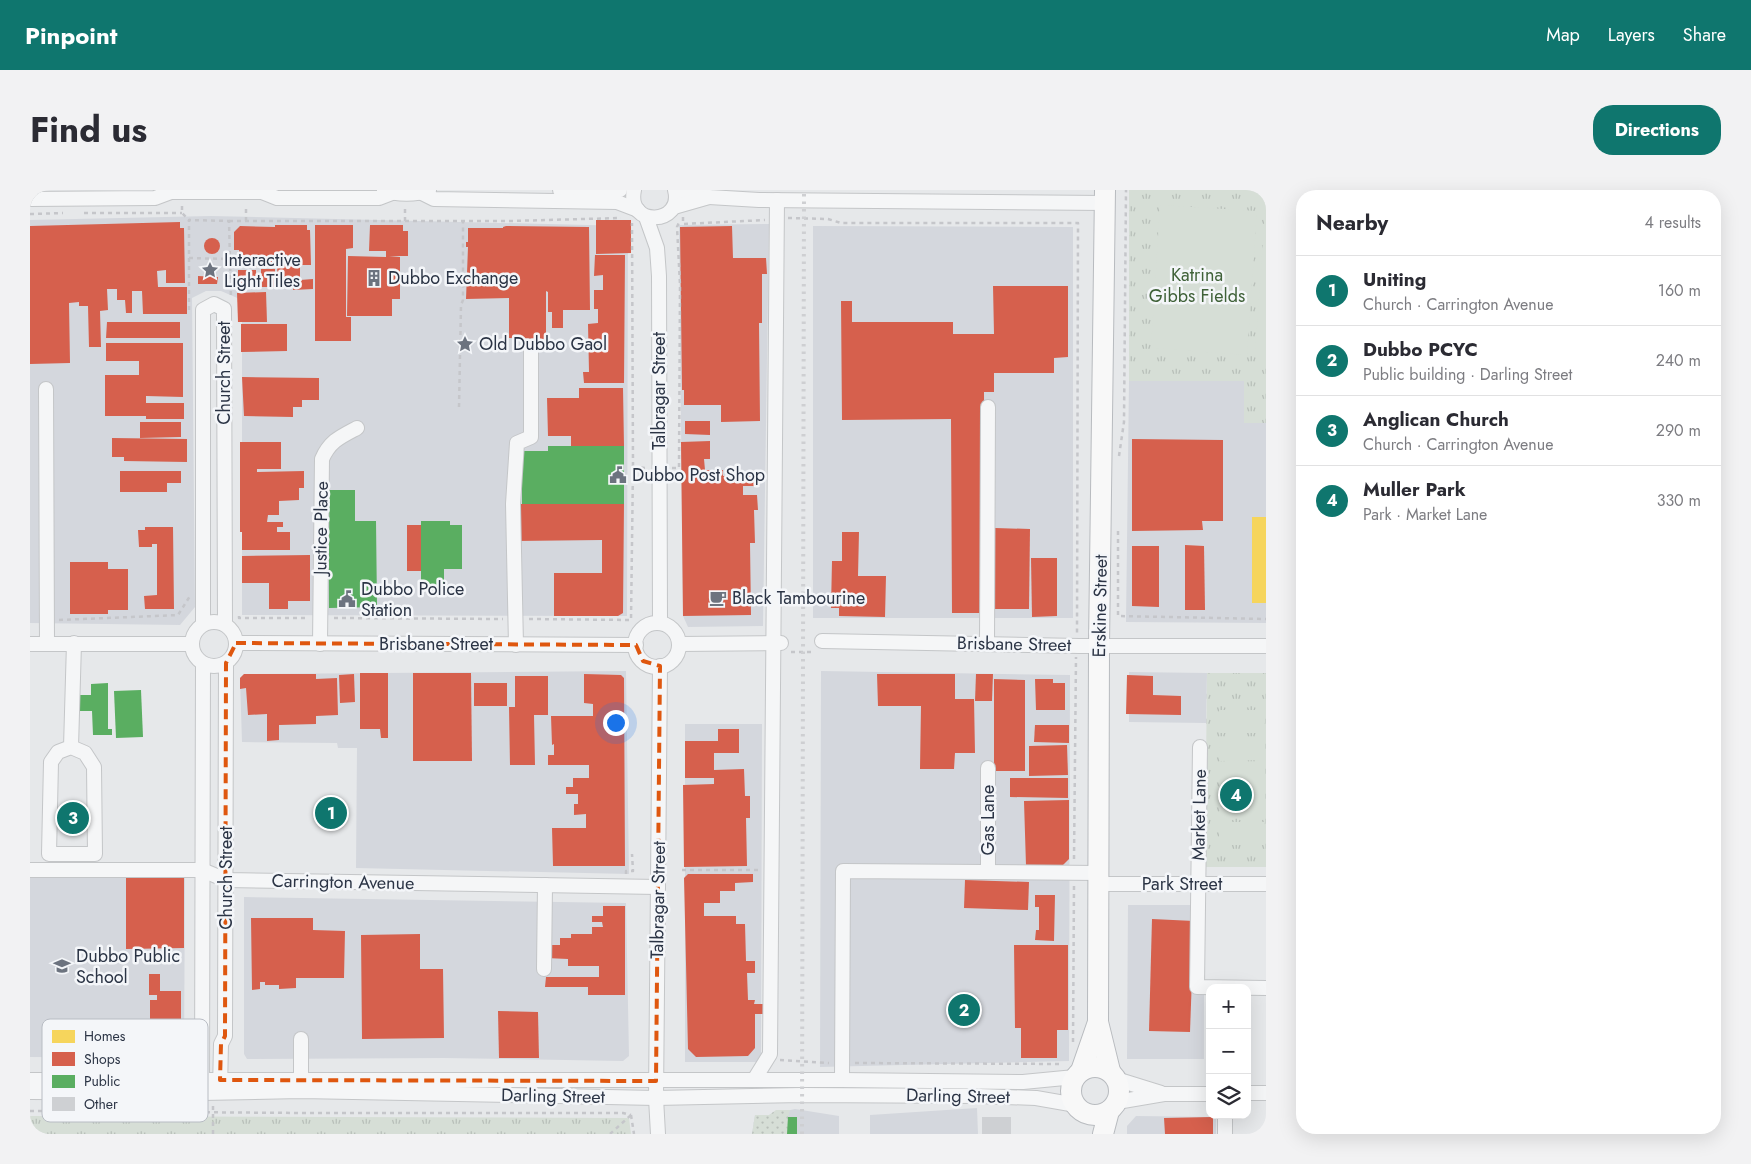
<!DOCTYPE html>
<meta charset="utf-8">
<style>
:root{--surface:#fff;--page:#f2f2f3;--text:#2b2b33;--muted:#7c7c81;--line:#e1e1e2;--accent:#0f766e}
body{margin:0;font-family:Jost,sans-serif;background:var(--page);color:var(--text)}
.controls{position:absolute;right:15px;bottom:15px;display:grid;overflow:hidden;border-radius:10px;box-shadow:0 5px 20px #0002}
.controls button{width:45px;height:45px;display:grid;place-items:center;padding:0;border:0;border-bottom:1px solid var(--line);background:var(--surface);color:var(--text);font:25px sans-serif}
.you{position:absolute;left:585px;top:532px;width:18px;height:18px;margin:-12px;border:4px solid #fff;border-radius:50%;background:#1a73e8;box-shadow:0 0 0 8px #1a73e833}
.badge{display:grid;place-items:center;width:32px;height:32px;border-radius:50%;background:var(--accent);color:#fff;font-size:16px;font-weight:700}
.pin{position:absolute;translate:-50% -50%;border:2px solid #fff;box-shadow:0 1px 5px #0006}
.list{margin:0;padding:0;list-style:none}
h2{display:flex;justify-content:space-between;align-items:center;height:65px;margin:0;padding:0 20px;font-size:21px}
h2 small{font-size:16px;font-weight:400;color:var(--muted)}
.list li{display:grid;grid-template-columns:32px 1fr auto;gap:15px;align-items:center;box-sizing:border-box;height:70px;padding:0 20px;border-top:1px solid var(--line)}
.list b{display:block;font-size:19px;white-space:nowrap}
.list p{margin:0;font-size:16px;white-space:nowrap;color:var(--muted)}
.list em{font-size:16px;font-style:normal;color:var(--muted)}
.icon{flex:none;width:28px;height:28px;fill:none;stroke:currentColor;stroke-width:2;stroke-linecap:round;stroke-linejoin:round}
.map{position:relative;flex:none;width:1236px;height:944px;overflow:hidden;border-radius:20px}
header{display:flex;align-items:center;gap:30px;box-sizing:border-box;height:70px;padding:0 25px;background:var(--accent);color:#fff}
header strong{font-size:24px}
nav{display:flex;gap:28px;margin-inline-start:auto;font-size:18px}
.intro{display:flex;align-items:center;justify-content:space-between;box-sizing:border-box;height:120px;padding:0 30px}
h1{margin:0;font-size:35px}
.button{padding:12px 22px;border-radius:20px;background:var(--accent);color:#fff;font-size:18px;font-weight:700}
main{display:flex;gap:30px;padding:0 30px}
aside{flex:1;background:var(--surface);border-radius:20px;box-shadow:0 5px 20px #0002}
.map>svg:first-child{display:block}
.built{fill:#d4d7dd}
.grass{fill:url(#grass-dots)}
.park{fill:url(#park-tufts)}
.pitch{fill:#d6ded6}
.homes{fill:#f6d55c}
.shops{fill:#d6604d}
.public{fill:#5aae61}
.building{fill:#ced0d3}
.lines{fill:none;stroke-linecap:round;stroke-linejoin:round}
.minor-casing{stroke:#c4c6c8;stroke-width:16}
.highway-casing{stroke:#b8bbbf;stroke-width:22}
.path{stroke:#c5c6ca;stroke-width:2.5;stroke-dasharray:4 4;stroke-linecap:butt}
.minor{stroke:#f5f6f7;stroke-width:14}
.highway{stroke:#f8f8f8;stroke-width:20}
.rail{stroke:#cecfd2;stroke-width:4;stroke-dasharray:2.5 5;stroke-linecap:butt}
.marked{fill:none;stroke:#df570f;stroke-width:4;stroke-dasharray:10 6;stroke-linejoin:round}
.labels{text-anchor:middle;stroke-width:5;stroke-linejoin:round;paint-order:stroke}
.poi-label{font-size:18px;fill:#2b3445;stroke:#f4f6f9;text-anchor:start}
.park-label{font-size:18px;fill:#3f6138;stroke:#f4f6f9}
.street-label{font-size:18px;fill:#2b3445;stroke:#f4f6f9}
.key{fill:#f4f6f9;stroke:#b8bcc3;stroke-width:1}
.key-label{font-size:14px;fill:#2b3445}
</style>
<header>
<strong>Pinpoint</strong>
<nav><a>Map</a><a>Layers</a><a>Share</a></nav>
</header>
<div class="intro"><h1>Find us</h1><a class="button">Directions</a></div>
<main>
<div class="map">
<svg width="1236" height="944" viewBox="0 0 1236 944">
<defs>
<pattern id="grass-dots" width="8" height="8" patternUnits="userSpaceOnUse" patternTransform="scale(1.25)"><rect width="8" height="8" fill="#d6ded6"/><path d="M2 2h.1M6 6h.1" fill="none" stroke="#b8bfb9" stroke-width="1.8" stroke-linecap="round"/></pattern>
<pattern id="park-tufts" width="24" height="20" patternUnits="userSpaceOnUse" patternTransform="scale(1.25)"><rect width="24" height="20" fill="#d6ded6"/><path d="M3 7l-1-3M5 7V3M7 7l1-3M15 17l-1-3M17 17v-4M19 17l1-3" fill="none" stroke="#b8bfb9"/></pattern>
</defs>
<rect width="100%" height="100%" fill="#e6e8ea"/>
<!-- built -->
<g class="built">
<polygon points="181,26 598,36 597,426 212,425 212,110 191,101 176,101 162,108 165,417 150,435 0,433 0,30"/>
<polygon points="739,34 733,436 658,437 653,426 649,35"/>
<polygon points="783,36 1043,37 1043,428 783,428"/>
<polygon points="1099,191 1214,191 1214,233 1236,233 1236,433 1096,432"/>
<polygon points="596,481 599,684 326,678 327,558 308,558 307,553 212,552 210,488 214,484"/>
<polygon points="791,481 1040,485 1039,871 790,877"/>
<polygon points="1099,482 1177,483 1176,533 1099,532"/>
<polygon points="655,534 732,534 731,870 729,872 655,872"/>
<polygon points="0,685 155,686 154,868 0,867"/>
<polygon points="214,707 596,713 599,866 593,871 414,868 217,869 214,864"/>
<polygon points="1098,715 1163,715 1163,803 1174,804 1174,869 1097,869"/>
<polygon points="947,918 948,944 840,944 840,925"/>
<polygon points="765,919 809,926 809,944 722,944 725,925 739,925"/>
<polygon points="1106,926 1186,927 1186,944 1097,944 1097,936"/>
</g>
<!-- grass -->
<polygon class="grass" points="746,920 760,920 758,927 758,944 722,944 725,925 739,925"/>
<!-- park -->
<g class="park">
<polygon points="1099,0 1236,0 1236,233 1214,233 1214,191 1099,191"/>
<polygon points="1177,483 1236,483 1236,677 1175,677"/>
<polygon points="0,926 599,928 601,944 0,944"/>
</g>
<!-- pitch -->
<g class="pitch">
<polygon points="1130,15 1227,21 1217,165 1121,158"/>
<polygon points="1235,22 1236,22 1236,167 1225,166"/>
<rect x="1189" y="520" width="45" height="23"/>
<polygon points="1189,548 1235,548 1235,570 1190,571"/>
<rect x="1190" y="576" width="45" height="23"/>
<polygon points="1235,604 1235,627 1190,627 1190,605"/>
<polygon points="1189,632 1234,632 1235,655 1189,655"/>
</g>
<!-- homes -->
<rect class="homes" x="1222" y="327" width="14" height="86"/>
<!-- shops -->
<g class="shops">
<polygon points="566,30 601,30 601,63 566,64"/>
<polygon points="150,32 150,38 154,38 155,93 136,93 136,80 127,81 128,97 157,97 157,124 113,124 112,101 102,101 102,123 96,123 95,110 87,110 87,99 77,99 78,120 70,121 71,157 59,157 58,116 49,116 49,112 39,113 40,173 0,174 0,36"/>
<polygon points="245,35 277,35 277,40 280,40 281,75 270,75 270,90 283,89 283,99 263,100 263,95 248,95 247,75 228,74 228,77 213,77 213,67 209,68 209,60 204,60 204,42 210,36 245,37"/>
<polygon points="285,35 323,35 323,58 316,59 316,127 321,127 321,151 285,151"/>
<polygon points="340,35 373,35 373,41 378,41 378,66 359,66 370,67 370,109 362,109 362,126 317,126 318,66 356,67 356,61 339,61"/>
<polygon points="476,36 559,37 560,120 533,120 533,138 522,138 522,122 518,122 518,102 516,101 516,149 479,148 479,108 436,109 438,57 436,57 436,52 438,52 438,38 473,38 473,37"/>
<polygon points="702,36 703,68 736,68 737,84 732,84 732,133 729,133 730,231 691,232 691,215 654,215 654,200 652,200 650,37"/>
<circle cx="182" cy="56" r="8"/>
<polygon points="565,65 595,65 594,193 554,193 553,182 559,182 558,134 568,133 568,119 564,119 564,100 573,100 573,85 564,86"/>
<polygon points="231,79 245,79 245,97 208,97 208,80 226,80 226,83 231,83"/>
<polygon points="168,86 188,87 187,94 168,94"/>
<polygon points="963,96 1038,96 1038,167 1024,168 1024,183 964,183 964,202 954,202 955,423 922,423 921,229 812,230 811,111 822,111 822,132 923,132 923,144 964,144"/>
<polygon points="236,102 237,132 208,132 207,103"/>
<polygon points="77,132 150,132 150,148 76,148"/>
<polygon points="211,134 257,134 257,161 211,162"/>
<polygon points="76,153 153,153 153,207 116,206 116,213 154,213 154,229 116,229 116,226 75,226 75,185 109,185 109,171 76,171"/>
<polygon points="212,187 289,188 289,210 272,210 272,217 263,217 263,227 214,226"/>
<polygon points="549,198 593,198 594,256 541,256 541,246 518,246 517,208 549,208"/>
<polygon points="655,231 680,231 680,245 655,244"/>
<polygon points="110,232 151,232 151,247 110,248"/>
<polygon points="82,248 157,249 157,272 94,271 94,267 82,267"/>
<polygon points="1102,249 1193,250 1193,331 1172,331 1173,340 1102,341"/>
<polygon points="680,251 680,269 674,269 675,280 693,280 693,286 730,285 730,296 713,296 713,305 727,305 728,320 724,320 725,353 720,353 721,425 653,426 651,252"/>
<polygon points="210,252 251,252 251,279 227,279 227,282 274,281 274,298 269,298 269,310 249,311 249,325 238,325 237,332 253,332 253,337 247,337 247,342 260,342 260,360 212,360 212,342 210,342"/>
<polygon points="90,281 151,281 151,293 137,293 137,302 90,302"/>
<polygon points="485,314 594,314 593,423 588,426 524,426 524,383 572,383 572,350 485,351"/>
<rect x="377" y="335" width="14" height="46"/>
<polygon points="115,337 143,337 144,419 115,419 114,406 127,405 127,354 122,354 122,357 109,357 108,340 115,340"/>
<polygon points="965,338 1000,339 999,419 964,419"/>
<polygon points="812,342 829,342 828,386 856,386 855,427 809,426 809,418 801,418 802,371 812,371"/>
<polygon points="1155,355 1174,356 1175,420 1155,420"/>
<polygon points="1102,356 1129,356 1129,417 1102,416"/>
<polygon points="280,365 280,411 258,411 258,419 239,419 239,393 212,393 212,366"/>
<polygon points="1001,368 1027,368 1027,426 1002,427"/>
<polygon points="40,372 78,372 78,379 98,379 98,420 78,420 78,424 40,424"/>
<polygon points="330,483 358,483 358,548 351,548 350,539 330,539"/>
<polygon points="383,483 441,483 442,571 383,571"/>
<polygon points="214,484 286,484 286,489 307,488 308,525 286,526 286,534 249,535 249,550 237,551 237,524 218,525 216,498 210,499 210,488"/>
<polygon points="324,484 325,512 310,513 309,485"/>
<polygon points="554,484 591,485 594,488 595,676 523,676 522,638 556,638 556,624 544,625 544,614 548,614 548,604 536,604 536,597 543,597 543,588 559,588 559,575 518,575 518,565 524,565 524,554 522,555 521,526 563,526 563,514 554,513"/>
<polygon points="847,484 925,484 925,509 944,509 945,563 925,563 924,579 890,579 891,516 848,516"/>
<polygon points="946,484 963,484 962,511 945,511"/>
<polygon points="1097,485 1123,486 1123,505 1151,506 1151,525 1096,524"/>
<polygon points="485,486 518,486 518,525 504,525 505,575 480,575 479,517 485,517"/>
<polygon points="964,489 995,490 995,581 964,581"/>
<polygon points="1005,489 1023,489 1023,493 1035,493 1035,520 1006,520"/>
<rect x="444" y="493" width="33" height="23"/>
<polygon points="1005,535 1039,535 1039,553 1004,552"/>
<polygon points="688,539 709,539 709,563 684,563 684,580 714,579 715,606 720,606 720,628 716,628 717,676 654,677 653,595 684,594 684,588 655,588 655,551 688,551"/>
<polygon points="1037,555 1038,585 999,586 999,556"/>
<polygon points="980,588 1038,588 1038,608 980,607"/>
<polygon points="1039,610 1039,669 1033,675 996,676 994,611"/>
<polygon points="658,684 723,684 723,692 705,693 705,701 690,701 690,713 674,713 674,726 706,726 706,734 715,734 716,771 725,771 725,783 717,783 718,810 725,810 724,814 736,814 737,824 725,824 725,858 718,866 666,867 658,859 654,688"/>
<polygon points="96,688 154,688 154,758 96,759"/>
<polygon points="935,690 999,692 998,720 934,718"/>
<polygon points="1005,705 1025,705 1024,751 1005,750 1006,740 1009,740 1009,717 1005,717"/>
<polygon points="573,716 595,716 595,805 558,805 558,797 515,797 516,787 569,787 569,776 538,776 538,769 516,768 516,755 530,755 530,748 541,748 541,744 562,744 562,737 573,737 572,732 562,732 562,726 573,726"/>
<polygon points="221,728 283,728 283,740 315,741 314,788 266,788 266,798 249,799 249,795 235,795 235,792 230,792 230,799 222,800"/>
<polygon points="1122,729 1164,731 1160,842 1119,841"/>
<polygon points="390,744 390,779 413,779 414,848 332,849 331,745"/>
<polygon points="984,755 1038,755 1038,840 1027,840 1027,868 991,868 991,838 985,838"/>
<polygon points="119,784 130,784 130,801 151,801 151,858 120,858 120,810 127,810 127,805 119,805"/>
<polygon points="468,821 508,822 509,868 469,868"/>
<polygon points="1183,927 1183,944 1135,944 1134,928"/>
</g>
<!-- public -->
<g class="public">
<polygon points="518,256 594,256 594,314 492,314 492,261 518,261"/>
<polygon points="298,300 325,300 325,331 346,331 347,417 299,418"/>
<polygon points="391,331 420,331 420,335 432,335 432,379 414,379 414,396 391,396"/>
<polygon points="78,493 78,539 82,539 82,545 63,545 62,521 49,521 48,505 61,505 61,494"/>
<polygon points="111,500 113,547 86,548 84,501"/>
<polygon points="758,927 767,927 767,944 757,944"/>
</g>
<!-- building -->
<rect class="building" x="952" y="927" width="29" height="17"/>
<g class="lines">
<!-- minor casing -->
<g class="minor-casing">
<g id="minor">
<path d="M354,0C367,5 386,5 399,0"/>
<polyline points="530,0 590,0"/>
<path d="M604,0C596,38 654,35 645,0"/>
<polyline points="651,0 679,7 729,10 1074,13"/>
<polyline points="232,2 247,8 349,8 362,3"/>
<polyline points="392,3 404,9 587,12 608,20"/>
<polyline points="0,9 125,8 141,2 232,2 239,0"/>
<polyline points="644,17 679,7"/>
<polyline points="616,27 627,58 629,86 630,433"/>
<polyline points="16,199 17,454"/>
<circle cx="184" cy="454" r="22"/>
<circle cx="627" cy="455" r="22"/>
<polyline points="173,434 173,120 184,114 194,119 195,434"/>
<polyline points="792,451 1049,456 1236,456"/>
<polyline points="206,453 606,455"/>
<polyline points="957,453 958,217"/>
<polyline points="0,454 161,454"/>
<path d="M290,454L292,269C300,251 310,247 327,238"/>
<polyline points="649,454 751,453"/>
<polyline points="486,455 483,314 487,253 501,247 501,160"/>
<polyline points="41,557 28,562 21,572 19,664 65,664 64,577 55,563 41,557 44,453"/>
<polyline points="1170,557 1167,797 1236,798"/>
<polyline points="0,680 172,680 196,690 628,697"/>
<polyline points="958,682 958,578"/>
<polyline points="1068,694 1236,694"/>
<polyline points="514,779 515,695"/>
<polyline points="1086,889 1131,903"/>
<polyline points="0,890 812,890 993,892 1045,887"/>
<polyline points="724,890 740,864 747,10"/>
<polyline points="812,890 813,681 1068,683"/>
<polyline points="271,898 271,849"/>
<polyline points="172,899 173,474"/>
<polyline points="190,899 191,854 195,846 196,473"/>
<polyline points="0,902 172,903 271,901 626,908 772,905 948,906 1006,908 1046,915"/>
<polyline points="1217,903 1236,903"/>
<polyline points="1087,912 1134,904 1180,904"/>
<polyline points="1195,925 1195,944"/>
<polyline points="628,944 626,908 630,476"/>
</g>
</g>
<!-- highway casing -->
<g class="highway-casing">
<g id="highway">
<polyline points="1075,0 1069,455 1068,832 1080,881"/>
<circle cx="1065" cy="901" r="24"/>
<polyline points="1051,881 1068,832"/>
<polyline points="1073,944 1079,921"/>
</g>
</g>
<!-- path -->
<g class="path">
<polyline points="152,16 152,23 159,30"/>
<polyline points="54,23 152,23"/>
<polyline points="0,24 33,23"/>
<polyline points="653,27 653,34 735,30"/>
<polyline points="758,28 798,29 811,33 1048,33 1047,444"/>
<polyline points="199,31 480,31 591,28"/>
<polyline points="216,31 216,15"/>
<polyline points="375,31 375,17"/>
<polyline points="159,68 200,69"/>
<polyline points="159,120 159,30 199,31 201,108"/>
<polyline points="429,217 431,115 433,110 433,31"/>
<polyline points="1089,266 1094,232 1096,0"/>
<polyline points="603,277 616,278"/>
<polyline points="642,278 649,278 650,95 647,37 650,30"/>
<polyline points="1088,341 1088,426 1236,429"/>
<polyline points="209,426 209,428 278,428"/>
<polyline points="304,428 473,429"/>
<polyline points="499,429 601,430 603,277 602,33"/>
<polyline points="29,430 148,425 160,406"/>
<polyline points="761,462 785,462"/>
<polyline points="1044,669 1046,467"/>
<polyline points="652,680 729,680"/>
<polyline points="596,684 596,681 603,681 602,664"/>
<polyline points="1043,852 1044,695"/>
<polyline points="750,870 799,873"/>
<polyline points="825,873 1032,874"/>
<polyline points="0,921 274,923 593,923 601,925"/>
<polyline points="601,925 604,944"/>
<polyline points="183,944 183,914"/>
<polyline points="580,944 601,925"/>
</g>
<!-- minor -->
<use href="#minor" class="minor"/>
<!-- highway -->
<use href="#highway" class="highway"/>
<!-- rail -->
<polyline class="rail" points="772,944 774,0"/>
</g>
<!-- marked area -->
<path class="marked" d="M206,453L606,455L613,471L630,476L626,891L190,890L191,854L195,846L196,473Z"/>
<!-- icons -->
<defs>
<g id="sight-bare" transform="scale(1.35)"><path d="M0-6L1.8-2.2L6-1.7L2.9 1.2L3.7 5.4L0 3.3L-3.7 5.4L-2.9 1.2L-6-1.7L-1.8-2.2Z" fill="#6c737f" stroke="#f4f6f9" stroke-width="2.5" paint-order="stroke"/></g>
<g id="building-bare" transform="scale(1.35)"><path d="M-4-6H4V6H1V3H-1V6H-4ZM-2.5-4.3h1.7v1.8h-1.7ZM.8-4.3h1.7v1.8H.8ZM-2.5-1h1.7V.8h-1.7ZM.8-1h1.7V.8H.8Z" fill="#6c737f" stroke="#f4f6f9" stroke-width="2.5" paint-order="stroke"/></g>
<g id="civic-bare" transform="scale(1.35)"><path d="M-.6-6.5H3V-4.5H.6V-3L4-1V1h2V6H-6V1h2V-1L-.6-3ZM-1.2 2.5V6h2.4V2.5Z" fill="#6c737f" stroke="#f4f6f9" stroke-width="2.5" paint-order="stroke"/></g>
<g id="cafe-bare" transform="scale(1.35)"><path d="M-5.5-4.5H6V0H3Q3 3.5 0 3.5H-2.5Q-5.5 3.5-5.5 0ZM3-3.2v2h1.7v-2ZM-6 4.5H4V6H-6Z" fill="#6c737f" stroke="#f4f6f9" stroke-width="2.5" paint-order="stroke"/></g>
<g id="school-bare" transform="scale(1.35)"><path d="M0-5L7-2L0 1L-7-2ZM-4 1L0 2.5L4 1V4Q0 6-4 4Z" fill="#6c737f" stroke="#f4f6f9" stroke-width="2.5" paint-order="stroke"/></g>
</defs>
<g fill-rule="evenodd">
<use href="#sight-bare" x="180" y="80"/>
<use href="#building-bare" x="344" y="88"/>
<use href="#sight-bare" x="435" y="154"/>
<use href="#civic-bare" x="588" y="285"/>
<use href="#cafe-bare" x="688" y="408"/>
<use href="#civic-bare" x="317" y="409"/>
<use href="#school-bare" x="32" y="776"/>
</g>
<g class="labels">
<!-- poi labels -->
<g class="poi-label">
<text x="194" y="76">Interactive<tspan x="194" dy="21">Light Tiles</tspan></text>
<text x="358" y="94">Dubbo Exchange</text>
<text x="449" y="160">Old Dubbo Gaol</text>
<text x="602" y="291">Dubbo Post Shop</text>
<text x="331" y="405">Dubbo Police<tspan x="331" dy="21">Station</tspan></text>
<text x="702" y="414">Black Tambourine</text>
<text x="46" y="772">Dubbo Public<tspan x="46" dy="21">School</tspan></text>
</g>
<!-- park labels -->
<g class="park-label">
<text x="1167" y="91">Katrina<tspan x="1167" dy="21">Gibbs Fields</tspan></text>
</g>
<!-- street labels -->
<g class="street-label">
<text transform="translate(194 183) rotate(-90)" y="6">Church Street</text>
<text transform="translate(629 201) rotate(-90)" y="6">Talbragar Street</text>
<text transform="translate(291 338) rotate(-89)" y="6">Justice Place</text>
<text transform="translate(1070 416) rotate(-89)" y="6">Erskine Street</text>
<text x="406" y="460">Brisbane Street</text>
<text transform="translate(984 454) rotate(1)" y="6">Brisbane Street</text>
<text transform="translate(1169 625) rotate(-89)" y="6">Market Lane</text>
<text transform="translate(958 630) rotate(-90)" y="6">Gas Lane</text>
<text transform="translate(196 688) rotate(-90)" y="6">Church Street</text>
<text transform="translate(313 692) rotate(1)" y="6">Carrington Avenue</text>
<text x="1152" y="700">Park Street</text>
<text transform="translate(628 710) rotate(-89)" y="6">Talbragar Street</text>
<text transform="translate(523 906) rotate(1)" y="6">Darling Street</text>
<text transform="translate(928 906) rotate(1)" y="6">Darling Street</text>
</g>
</g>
<!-- legend -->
<rect x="12" y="829" width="166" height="103" rx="8" class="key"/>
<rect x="22" y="840" width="23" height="13" fill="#f6d55c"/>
<rect x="22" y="862" width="23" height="14" fill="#d6604d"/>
<rect x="22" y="885" width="23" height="13" fill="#5aae61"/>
<rect x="22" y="907" width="23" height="14" fill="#ced0d3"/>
<g class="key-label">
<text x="54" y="851">Homes</text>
<text x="54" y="874">Shops</text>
<text x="54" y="896">Public</text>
<text x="54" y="919">Other</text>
</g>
</svg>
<div class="controls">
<button>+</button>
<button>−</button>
<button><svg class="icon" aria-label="layers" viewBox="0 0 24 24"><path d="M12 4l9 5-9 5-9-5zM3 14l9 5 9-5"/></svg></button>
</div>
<div class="you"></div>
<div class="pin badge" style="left:301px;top:623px">1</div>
<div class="pin badge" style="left:934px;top:820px">2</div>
<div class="pin badge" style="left:43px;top:628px">3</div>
<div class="pin badge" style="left:1206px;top:605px">4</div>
</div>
<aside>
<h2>Nearby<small>4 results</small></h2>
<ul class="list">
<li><span class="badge">1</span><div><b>Uniting</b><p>Church · Carrington Avenue</p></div><em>160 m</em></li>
<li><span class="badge">2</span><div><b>Dubbo PCYC</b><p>Public building · Darling Street</p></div><em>240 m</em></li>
<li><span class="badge">3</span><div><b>Anglican Church</b><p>Church · Carrington Avenue</p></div><em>290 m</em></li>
<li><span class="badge">4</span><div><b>Muller Park</b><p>Park · Market Lane</p></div><em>330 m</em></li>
</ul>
</aside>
</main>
